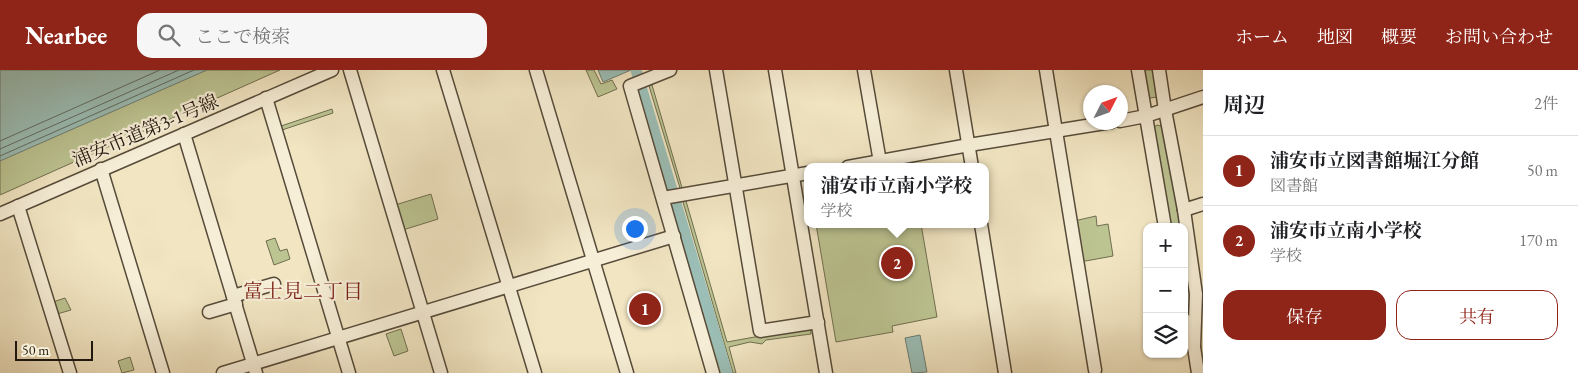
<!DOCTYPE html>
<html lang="ja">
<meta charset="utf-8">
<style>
:root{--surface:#fff;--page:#f6f6f6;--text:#202124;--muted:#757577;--line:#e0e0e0;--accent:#8f2418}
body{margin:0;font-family:"EB Garamond","Noto Serif JP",serif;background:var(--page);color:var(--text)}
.controls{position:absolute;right:15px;bottom:15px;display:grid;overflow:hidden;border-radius:10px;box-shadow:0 1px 4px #0004}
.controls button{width:45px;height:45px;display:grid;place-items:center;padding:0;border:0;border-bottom:1px solid var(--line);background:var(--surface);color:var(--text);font:25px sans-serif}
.compass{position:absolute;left:1083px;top:15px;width:45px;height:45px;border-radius:50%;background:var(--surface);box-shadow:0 1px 4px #0004;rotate:48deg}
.scale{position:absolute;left:15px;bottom:12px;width:78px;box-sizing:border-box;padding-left:5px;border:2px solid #23180d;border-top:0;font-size:14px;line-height:18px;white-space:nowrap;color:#23180d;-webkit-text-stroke:4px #f6eed7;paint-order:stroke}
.you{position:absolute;left:634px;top:158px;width:18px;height:18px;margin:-12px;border:4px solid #fff;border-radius:50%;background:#1a73e8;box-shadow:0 0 0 8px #1a73e833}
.badge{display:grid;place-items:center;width:32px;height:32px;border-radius:50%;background:var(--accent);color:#fff;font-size:16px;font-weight:700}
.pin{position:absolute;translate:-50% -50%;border:2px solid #fff;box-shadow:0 1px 5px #0006}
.popup{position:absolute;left:804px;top:93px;width:185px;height:65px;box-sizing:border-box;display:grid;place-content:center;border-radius:10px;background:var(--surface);filter:drop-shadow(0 1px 4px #0005);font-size:16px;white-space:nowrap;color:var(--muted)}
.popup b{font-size:19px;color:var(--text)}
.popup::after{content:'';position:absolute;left:50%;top:100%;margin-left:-10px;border:10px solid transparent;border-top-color:var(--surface)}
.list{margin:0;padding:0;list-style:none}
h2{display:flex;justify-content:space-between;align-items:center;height:65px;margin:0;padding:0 20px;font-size:21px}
h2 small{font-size:16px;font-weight:400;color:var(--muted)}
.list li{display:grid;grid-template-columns:32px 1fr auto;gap:15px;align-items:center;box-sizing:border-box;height:70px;padding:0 20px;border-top:1px solid var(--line)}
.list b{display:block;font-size:19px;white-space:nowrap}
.list p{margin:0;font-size:16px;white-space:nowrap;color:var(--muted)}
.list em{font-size:16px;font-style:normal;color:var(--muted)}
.actions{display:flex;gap:10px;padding:15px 20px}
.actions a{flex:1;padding:11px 0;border:1px solid var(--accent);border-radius:15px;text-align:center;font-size:18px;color:var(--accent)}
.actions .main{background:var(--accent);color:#fff}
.icon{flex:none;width:28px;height:28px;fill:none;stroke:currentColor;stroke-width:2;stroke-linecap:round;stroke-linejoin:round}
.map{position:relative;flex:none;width:1203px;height:303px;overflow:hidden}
header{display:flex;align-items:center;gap:30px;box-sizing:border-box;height:70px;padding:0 25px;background:var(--accent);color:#fff}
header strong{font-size:24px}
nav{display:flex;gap:28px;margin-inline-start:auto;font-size:18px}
.search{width:350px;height:45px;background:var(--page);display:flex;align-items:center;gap:12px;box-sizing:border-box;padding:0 18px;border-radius:15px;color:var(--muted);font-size:19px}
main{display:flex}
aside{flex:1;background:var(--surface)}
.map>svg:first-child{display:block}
.green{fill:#bcc492;stroke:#706e50}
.water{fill:#9bbfb7;stroke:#6b7c73}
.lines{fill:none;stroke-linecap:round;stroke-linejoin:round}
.shore{stroke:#5f6c62;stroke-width:1}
.canal{stroke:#9bbfb7;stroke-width:11}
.minor-casing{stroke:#564b3a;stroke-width:15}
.minor{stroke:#f6eed7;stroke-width:12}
.labels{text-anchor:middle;stroke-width:4.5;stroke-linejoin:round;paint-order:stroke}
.street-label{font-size:19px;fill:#23180d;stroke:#f6eed7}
.neighbourhood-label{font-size:20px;fill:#7a1f14;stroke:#f6eed7}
</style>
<header>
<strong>Nearbee</strong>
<div class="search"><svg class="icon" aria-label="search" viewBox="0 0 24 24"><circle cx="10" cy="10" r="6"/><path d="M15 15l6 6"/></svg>ここで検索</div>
<nav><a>ホーム</a><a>地図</a><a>概要</a><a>お問い合わせ</a></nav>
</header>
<main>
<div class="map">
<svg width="1203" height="303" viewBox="0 0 1203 303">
<rect width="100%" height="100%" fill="#f1e5c2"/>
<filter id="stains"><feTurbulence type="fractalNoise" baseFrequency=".004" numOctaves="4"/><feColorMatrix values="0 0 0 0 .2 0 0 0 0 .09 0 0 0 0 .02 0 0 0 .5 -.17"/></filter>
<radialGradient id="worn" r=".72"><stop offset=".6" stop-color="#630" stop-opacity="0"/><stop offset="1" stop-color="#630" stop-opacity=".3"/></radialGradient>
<!-- green -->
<g class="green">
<polygon points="197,0 280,0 0,125 0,84"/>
<polygon points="586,0 594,0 601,14 612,10 617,19 598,27"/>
<polygon points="1143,0 1154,0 1157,27 1150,28 1147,26"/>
<polygon points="652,15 683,121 680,118 649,16"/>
<polygon points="332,39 333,43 282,60 281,56"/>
<polygon points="1157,55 1161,56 1164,60 1180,157 1169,157 1154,57"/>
<polygon points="431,124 438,149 403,160 395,135"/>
<polygon points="686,131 727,272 810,257 811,264 766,270 762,274 750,272 729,277 736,303 733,303 683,132"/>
<polygon points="672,134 722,303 719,303 670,136"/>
<polygon points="1096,146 1097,156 1108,154 1113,186 1080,192 1074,151"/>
<polygon points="816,154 921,154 937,247 892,256 893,262 836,272"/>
<polygon points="275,168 280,181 287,179 290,189 274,195 266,171"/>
<polygon points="65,228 71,240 57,244 53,232"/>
<polygon points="401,259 408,281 394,286 386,264"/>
<polygon points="130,287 134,300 122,303 118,291"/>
</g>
<!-- water -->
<g class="water">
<polygon points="0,0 207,0 0,91"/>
<polygon points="598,0 631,0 603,12"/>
<polygon points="920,265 927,302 912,303 905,268"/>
</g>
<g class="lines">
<!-- shore -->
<g class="shore">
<polyline points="0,71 160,0"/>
<polyline points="0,79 179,0"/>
<polyline points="0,86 194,0"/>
</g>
<!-- canal -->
<polyline class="canal" points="636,0 727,303"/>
<!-- minor casing -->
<g class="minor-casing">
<g id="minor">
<polyline points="350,0 441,303"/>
<polyline points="443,0 535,303"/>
<polyline points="536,0 627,303"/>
<polyline points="670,0 630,16 713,303"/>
<polyline points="716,0 760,261 818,252"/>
<polyline points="775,0 826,303"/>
<polyline points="864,0 880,92"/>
<polyline points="956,0 972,97"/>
<polyline points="1046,0 1095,300"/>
<polyline points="1138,0 1165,157"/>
<polyline points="1159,0 1165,40 1184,140 1196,224 1194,277"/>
<polyline points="266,28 349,303"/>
<polyline points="1120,51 1146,46 1203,27"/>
<polyline points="184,64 256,303"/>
<polyline points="848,97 969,75 1111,52"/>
<polyline points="101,99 163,303"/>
<polyline points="663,128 808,103"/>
<polyline points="18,136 70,303"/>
<polyline points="1184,140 1203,134"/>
<polyline points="0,144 332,0"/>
<polyline points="981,154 1005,303"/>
<polyline points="233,226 274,214"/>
<polyline points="209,242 236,234"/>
<polyline points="1184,249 1194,277 1198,303"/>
<polyline points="223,303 674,166"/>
</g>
</g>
<!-- minor -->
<use href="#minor" class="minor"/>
</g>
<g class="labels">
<!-- street labels -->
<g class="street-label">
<text transform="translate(145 60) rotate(-23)" y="7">浦安市道第3-1号線</text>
</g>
<!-- neighbourhood labels -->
<g class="neighbourhood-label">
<text x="303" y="228">富士見二丁目</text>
</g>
</g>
<rect width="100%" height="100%" filter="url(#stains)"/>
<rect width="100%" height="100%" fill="url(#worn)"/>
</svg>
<div class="controls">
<button>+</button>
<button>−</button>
<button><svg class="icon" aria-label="layers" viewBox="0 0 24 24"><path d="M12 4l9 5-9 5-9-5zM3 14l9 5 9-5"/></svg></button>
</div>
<svg class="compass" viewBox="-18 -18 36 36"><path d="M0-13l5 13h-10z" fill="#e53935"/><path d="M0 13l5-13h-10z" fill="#757577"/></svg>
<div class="scale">50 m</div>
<div class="you"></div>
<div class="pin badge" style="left:645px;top:239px">1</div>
<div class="pin badge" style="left:897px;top:193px">2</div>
<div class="popup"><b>浦安市立南小学校</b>学校</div>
</div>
<aside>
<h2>周辺<small>2件</small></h2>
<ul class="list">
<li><span class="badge">1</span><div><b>浦安市立図書館堀江分館</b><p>図書館</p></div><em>50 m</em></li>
<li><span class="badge">2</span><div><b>浦安市立南小学校</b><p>学校</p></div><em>170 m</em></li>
</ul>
<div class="actions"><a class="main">保存</a><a>共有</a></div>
</aside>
</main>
